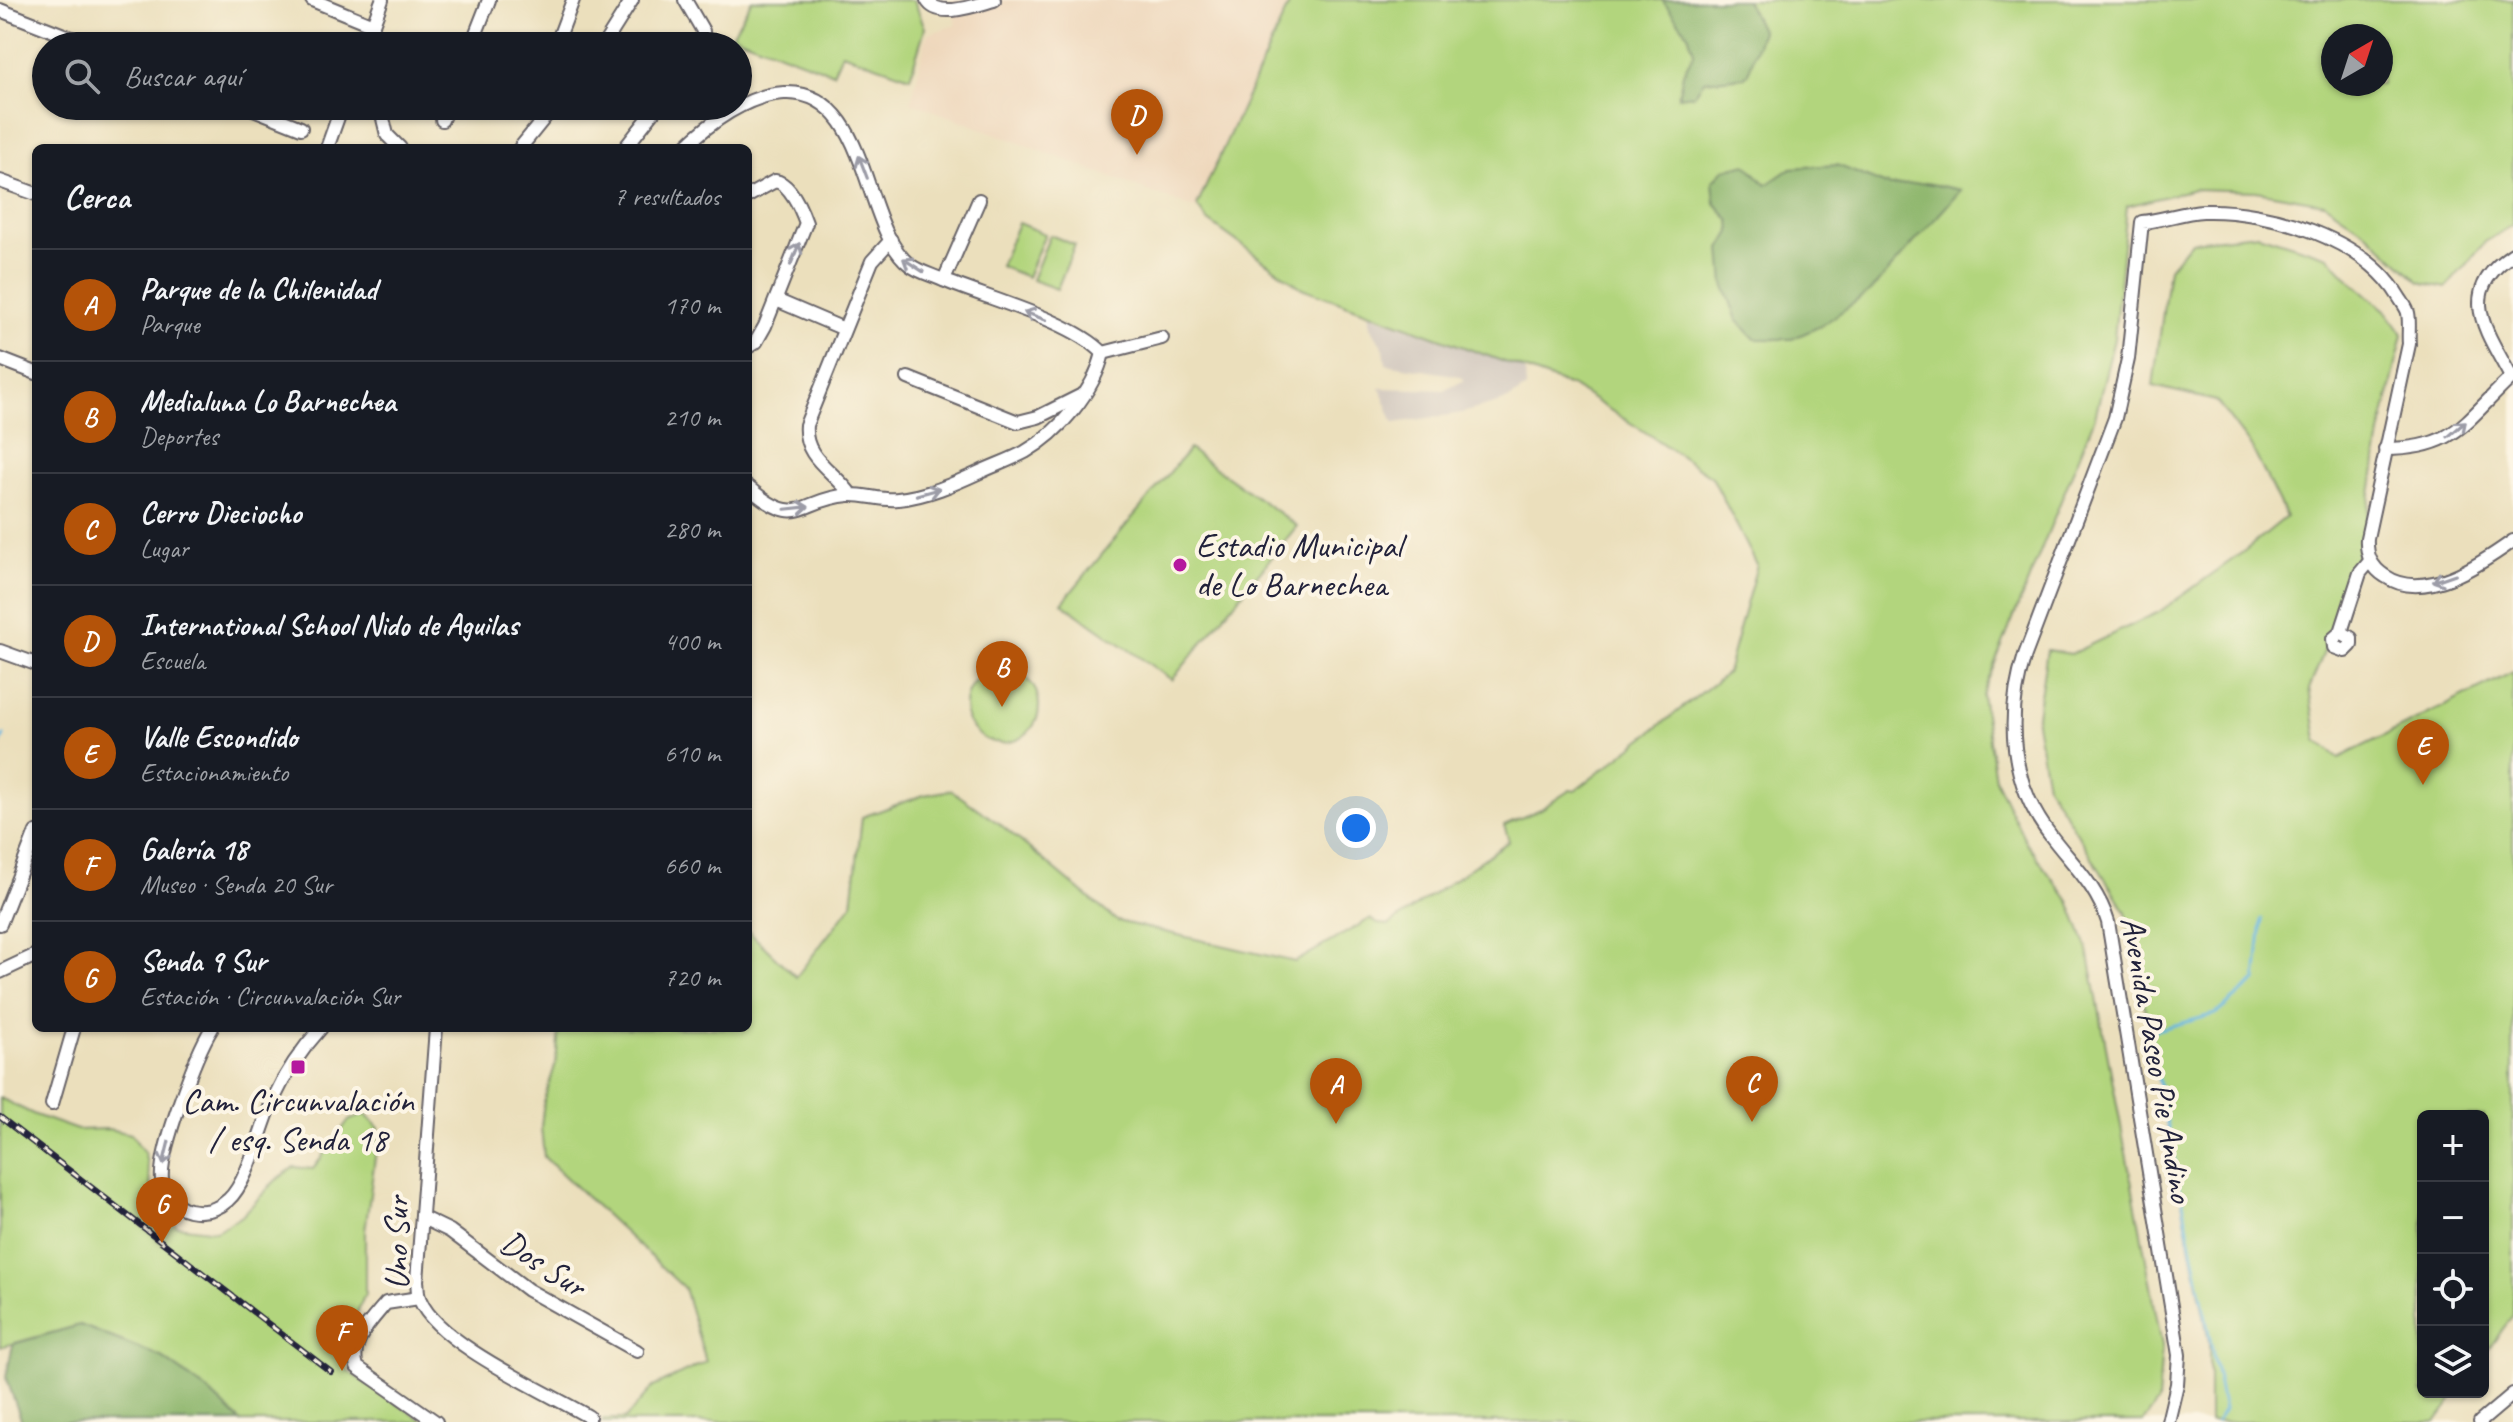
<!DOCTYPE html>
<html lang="es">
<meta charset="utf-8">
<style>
:root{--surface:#171b24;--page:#20242c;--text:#f1f3f6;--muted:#9ea1a6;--line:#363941;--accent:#b45309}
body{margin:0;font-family:Caveat,sans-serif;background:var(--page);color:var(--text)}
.controls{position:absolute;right:24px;bottom:24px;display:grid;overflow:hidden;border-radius:12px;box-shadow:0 2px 6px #0004}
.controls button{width:72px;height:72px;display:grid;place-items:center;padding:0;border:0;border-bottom:2px solid var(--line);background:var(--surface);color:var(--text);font:40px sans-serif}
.compass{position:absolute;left:2321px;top:24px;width:72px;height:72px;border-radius:50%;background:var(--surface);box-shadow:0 2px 6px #0004;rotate:39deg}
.you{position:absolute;left:1356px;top:828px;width:28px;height:28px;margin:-20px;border:6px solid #fff;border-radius:50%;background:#1a73e8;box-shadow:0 0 0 12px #1a73e833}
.badge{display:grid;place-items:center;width:52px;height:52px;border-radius:50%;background:var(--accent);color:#fff;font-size:26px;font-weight:700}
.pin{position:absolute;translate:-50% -66px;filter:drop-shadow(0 2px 4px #0008)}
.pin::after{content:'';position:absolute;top:42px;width:28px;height:24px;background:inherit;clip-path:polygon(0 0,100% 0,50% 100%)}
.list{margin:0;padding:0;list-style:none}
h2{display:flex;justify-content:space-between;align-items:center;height:104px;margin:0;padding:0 32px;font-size:34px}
h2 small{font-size:26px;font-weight:400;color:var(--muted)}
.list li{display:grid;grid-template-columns:52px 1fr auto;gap:24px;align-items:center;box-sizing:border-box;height:112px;padding:0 32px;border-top:2px solid var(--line)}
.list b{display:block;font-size:30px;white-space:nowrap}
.list p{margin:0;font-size:26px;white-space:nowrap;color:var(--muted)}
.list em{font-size:26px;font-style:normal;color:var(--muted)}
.icon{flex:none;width:44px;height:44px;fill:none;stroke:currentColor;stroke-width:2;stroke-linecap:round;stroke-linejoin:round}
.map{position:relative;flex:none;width:2513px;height:1422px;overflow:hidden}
.search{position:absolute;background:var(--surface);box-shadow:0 2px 6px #0004;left:32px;top:32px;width:720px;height:88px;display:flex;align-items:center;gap:20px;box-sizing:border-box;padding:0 28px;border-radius:44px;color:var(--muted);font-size:30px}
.panel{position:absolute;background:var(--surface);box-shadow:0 2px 6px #0004;left:32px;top:144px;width:720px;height:888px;border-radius:12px}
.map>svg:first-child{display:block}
.built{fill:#eed7bb}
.industrial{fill:#ccc2b9}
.green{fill:#b2d57d;stroke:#6a7c5c;stroke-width:2;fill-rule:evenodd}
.forest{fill:#8db66c;stroke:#586c54;stroke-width:2}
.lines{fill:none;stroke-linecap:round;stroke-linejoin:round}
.stream{stroke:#64b5df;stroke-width:3}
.street-casing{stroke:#686468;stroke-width:16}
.street{stroke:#fff;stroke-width:12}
.rail-casing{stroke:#22223b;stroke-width:6}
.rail{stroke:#fcf5e5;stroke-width:3;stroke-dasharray:9;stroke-linecap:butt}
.oneway{stroke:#9c9ca7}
.poi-dot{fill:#b5179e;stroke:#fcf5e5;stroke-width:3}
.labels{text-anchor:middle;stroke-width:8;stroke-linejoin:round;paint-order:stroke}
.poi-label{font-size:34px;fill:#22223b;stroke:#fcf5e5;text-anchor:start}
.street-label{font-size:34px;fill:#22223b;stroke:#fcf5e5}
</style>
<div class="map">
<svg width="2513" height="1422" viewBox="0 0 2513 1422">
<rect width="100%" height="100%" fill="#fcf5e5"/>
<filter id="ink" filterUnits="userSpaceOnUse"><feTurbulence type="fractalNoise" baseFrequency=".0125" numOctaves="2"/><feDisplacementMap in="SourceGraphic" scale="16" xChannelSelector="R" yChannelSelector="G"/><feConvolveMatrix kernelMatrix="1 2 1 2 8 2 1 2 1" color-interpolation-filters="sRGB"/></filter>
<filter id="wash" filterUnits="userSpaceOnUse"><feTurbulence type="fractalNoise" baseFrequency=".006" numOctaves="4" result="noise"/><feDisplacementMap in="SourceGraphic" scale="32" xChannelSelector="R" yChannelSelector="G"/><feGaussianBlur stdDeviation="1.8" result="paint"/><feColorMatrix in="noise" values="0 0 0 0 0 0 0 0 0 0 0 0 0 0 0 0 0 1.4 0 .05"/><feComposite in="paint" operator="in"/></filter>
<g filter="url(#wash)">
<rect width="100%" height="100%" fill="#ebdfbc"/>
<!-- built -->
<polygon class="built" points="951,0 1289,0 1196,209 911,102 927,34 956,25"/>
<!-- industrial -->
<polygon class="industrial" points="1368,314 1525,370 1526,388 1508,400 1462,413 1394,423 1380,388 1445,390 1465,380 1460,376 1386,364 1384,349 1371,327"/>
<!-- green -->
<g class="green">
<polygon points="752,0 914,0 925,28 910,77 842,53 833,73 732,35"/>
<path d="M1291,0H2513V225L2485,242L2446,288L2420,282L2366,232L2324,203L2256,191L2194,189L2127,206L2114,339L2095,417L1982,695L1995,779L2027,844L2069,901L2088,950L2162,1345L2158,1402L2143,1422H602L604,1419H625L653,1387L706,1362L684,1288L544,1157L541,1127L544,1100L556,1063L559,1028H748V931L796,977L852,904L862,817L924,795L951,790L1001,825L1117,921L1295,962L1370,919L1378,924L1389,925L1509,841L1504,825L1541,809L1570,790L1575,791L1727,673L1757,565L1712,477L1645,432L1573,387L1302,288L1207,220L1197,206ZM2333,36H2381V84H2333Z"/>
<polygon points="1018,223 1045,234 1027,277 1000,266"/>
<polygon points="2258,234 2328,256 2351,281 2385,310 2403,334 2380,434 2368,515 2344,603 2309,689 2317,740 2339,758 2513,672 2513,1315 2483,1357 2483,1116 2423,1116 2423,1392 2458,1392 2436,1422 2209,1422 2209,1342 2126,912 2047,785 2036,722 2047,650 2071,654 2159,612 2243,552 2286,517 2252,448 2216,401 2153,386 2169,268 2191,241"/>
<polygon points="1050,235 1075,245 1057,289 1032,280"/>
<polygon points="1189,449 1297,526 1172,680 1062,603"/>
<circle cx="1002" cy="706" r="37"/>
<polygon points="0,1098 35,1115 77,1130 108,1129 131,1134 145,1154 155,1209 177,1226 216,1231 242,1216 275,1181 294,1167 313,1169 348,1121 365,1114 379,1128 365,1231 365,1294 348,1334 347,1371 425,1422 241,1422 207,1390 161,1357 80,1325 0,1347"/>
</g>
<!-- forest -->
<g class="forest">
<path d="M1662,0H1746L1762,32C1754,47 1755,63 1745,77L1704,81L1694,95L1678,97L1683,74L1694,52L1688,34Z"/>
<polygon points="1746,164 1766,185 1791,168 1837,165 1889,186 1926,183 1961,190 1871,291 1821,326 1792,339 1755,339 1737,320 1724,284 1721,249 1731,232 1730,221 1715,203 1713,181 1724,170"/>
<polygon points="80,1325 161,1357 207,1390 241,1422 22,1422 6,1377 13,1344"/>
</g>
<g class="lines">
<!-- stream -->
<g class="stream">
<polyline points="0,745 4,735"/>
<polyline points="2216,1422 2224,1410 2149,1032 2216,1014 2256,981 2262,919"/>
</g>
</g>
</g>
<g filter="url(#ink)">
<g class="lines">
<!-- street casing -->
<g class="street-casing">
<g id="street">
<polyline points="312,0 373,25"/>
<polyline points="685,0 703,31 703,46"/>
<path d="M927,0C938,20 976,5 994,0"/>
<polyline points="0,10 92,46"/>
<polyline points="558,40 573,0"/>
<polyline points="365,46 382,0"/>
<polyline points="471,46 489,0"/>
<polyline points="603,46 632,0"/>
<polyline points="246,106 301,128"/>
<polyline points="380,106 387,135 400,148"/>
<polyline points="442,120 447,106"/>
<polyline points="327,148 342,106"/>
<polyline points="520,148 554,106"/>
<polyline points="625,148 658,106"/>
<path d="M684,148C709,123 747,95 784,93C871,89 861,228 910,265C919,272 932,275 943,280C986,298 1073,321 1103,353"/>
<polyline points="0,181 36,194"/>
<path d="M748,196L775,181C790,183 801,209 806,223L765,326L756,342L748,347"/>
<polyline points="944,280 979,200"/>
<polyline points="776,300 844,329"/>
<polyline points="1103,353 1162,338"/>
<polyline points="0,359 36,373"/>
<path d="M2511,377C2486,330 2455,292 2513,254"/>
<polyline points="908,378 1018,422 1038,417 1082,395"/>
<path d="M2385,449C2457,449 2465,420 2513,376"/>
<path d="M748,487C800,532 798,499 849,495C865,494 882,501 898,499C927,496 954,484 980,472C995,465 1010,460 1025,452C1060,432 1094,391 1103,353"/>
<path d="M851,495C835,471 803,459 806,425L872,261L891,240"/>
<polyline points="2341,632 2351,638 2351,645 2345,651 2334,647 2333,639 2341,632 2360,573 2370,561"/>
<polyline points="0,651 36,664"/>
<polyline points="0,924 36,832"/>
<polyline points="0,972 36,955"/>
<path d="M212,1028C196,1053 159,1152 162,1179C163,1192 176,1207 189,1210C204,1213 216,1211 228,1200C248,1183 261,1126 273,1100C285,1074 302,1049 321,1028"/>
<path d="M436,1028L417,1281C418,1287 417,1295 420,1300C438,1344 547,1392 589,1417"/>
<polyline points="52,1104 74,1028"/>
<polyline points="423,1218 450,1231 528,1290 637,1351"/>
<path d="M419,1298L386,1303C371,1321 349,1342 357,1367L436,1422"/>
<path d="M2168,1422L2177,1384L2179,1355L2108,922C2097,886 2073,865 2051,836C2010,784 2005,717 2025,655L2115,418L2128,359L2142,222C2163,220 2183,212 2203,211C2268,209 2364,238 2399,297C2402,302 2407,308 2408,313C2410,322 2408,335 2409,344L2367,538C2366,555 2371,567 2385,576C2424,603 2481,564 2513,541"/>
<polyline points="2480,1422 2513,1394"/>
</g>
</g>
<!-- street -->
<use href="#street" class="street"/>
<!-- rail casing -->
<g class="rail-casing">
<polyline id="rail" points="0,1117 331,1372"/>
</g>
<!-- rail -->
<use href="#rail" class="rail"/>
</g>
<!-- one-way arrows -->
<defs><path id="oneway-shaft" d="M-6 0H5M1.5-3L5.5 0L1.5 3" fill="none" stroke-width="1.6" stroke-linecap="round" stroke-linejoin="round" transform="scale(2)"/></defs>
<g class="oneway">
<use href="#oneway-shaft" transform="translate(863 167) rotate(-111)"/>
<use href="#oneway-shaft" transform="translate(795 254) rotate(-68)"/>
<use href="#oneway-shaft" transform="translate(913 265) rotate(-147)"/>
<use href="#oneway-shaft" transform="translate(1035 316) rotate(-159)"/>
<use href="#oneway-shaft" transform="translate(2457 429) rotate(-41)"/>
<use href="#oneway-shaft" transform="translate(928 492) rotate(-15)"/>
<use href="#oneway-shaft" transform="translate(797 508) rotate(-6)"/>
<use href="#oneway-shaft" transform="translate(2444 578) rotate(161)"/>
<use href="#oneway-shaft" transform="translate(166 1153) rotate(104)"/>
</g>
</g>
<!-- markers -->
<g class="poi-dot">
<circle cx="1180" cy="565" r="8"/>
<rect x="290" y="1059" width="16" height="16" rx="4"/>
</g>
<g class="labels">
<!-- poi labels -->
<g class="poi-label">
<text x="1196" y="557">Estadio Municipal<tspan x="1196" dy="39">de Lo Barnechea</tspan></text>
<text x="298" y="1112" text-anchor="middle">Cam. Circunvalación<tspan x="298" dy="39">/ esq. Senda 18</tspan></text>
</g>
<!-- street labels -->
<g class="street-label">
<text transform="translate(2158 1059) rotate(80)" y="12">Avenida Paseo Pie Andino</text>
<text transform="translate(396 1243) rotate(-90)" y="12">Uno Sur</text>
<text transform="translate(544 1263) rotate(33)" y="12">Dos Sur</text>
</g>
</g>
</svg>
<div class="controls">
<button>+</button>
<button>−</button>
<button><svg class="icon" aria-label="locate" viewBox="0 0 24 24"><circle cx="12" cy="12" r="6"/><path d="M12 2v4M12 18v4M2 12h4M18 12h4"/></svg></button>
<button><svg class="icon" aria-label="layers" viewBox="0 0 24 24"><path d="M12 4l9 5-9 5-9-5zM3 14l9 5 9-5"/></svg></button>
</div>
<svg class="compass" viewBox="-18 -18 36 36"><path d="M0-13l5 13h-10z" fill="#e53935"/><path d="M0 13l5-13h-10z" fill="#9ea1a6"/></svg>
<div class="you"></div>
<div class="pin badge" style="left:1336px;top:1124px">A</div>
<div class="pin badge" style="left:1002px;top:707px">B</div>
<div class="pin badge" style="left:1752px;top:1122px">C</div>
<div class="pin badge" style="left:1137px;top:155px">D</div>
<div class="pin badge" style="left:2423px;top:785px">E</div>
<div class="pin badge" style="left:342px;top:1371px">F</div>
<div class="pin badge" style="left:162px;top:1243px">G</div>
<div class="search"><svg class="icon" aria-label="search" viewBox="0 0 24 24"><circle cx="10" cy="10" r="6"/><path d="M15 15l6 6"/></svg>Buscar aquí</div>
<section class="panel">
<h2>Cerca<small>7 resultados</small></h2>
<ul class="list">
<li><span class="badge">A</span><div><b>Parque de la Chilenidad</b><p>Parque</p></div><em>170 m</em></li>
<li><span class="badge">B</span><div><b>Medialuna Lo Barnechea</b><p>Deportes</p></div><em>210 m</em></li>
<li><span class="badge">C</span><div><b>Cerro Dieciocho</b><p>Lugar</p></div><em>280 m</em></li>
<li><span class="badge">D</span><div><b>International School Nido de Aguilas</b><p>Escuela</p></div><em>400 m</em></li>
<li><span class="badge">E</span><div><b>Valle Escondido</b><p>Estacionamiento</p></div><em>610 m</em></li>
<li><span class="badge">F</span><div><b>Galería 18</b><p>Museo · Senda 20 Sur</p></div><em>660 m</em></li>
<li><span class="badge">G</span><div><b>Senda 9 Sur</b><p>Estación · Circunvalación Sur</p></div><em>720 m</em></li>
</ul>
</section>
</div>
